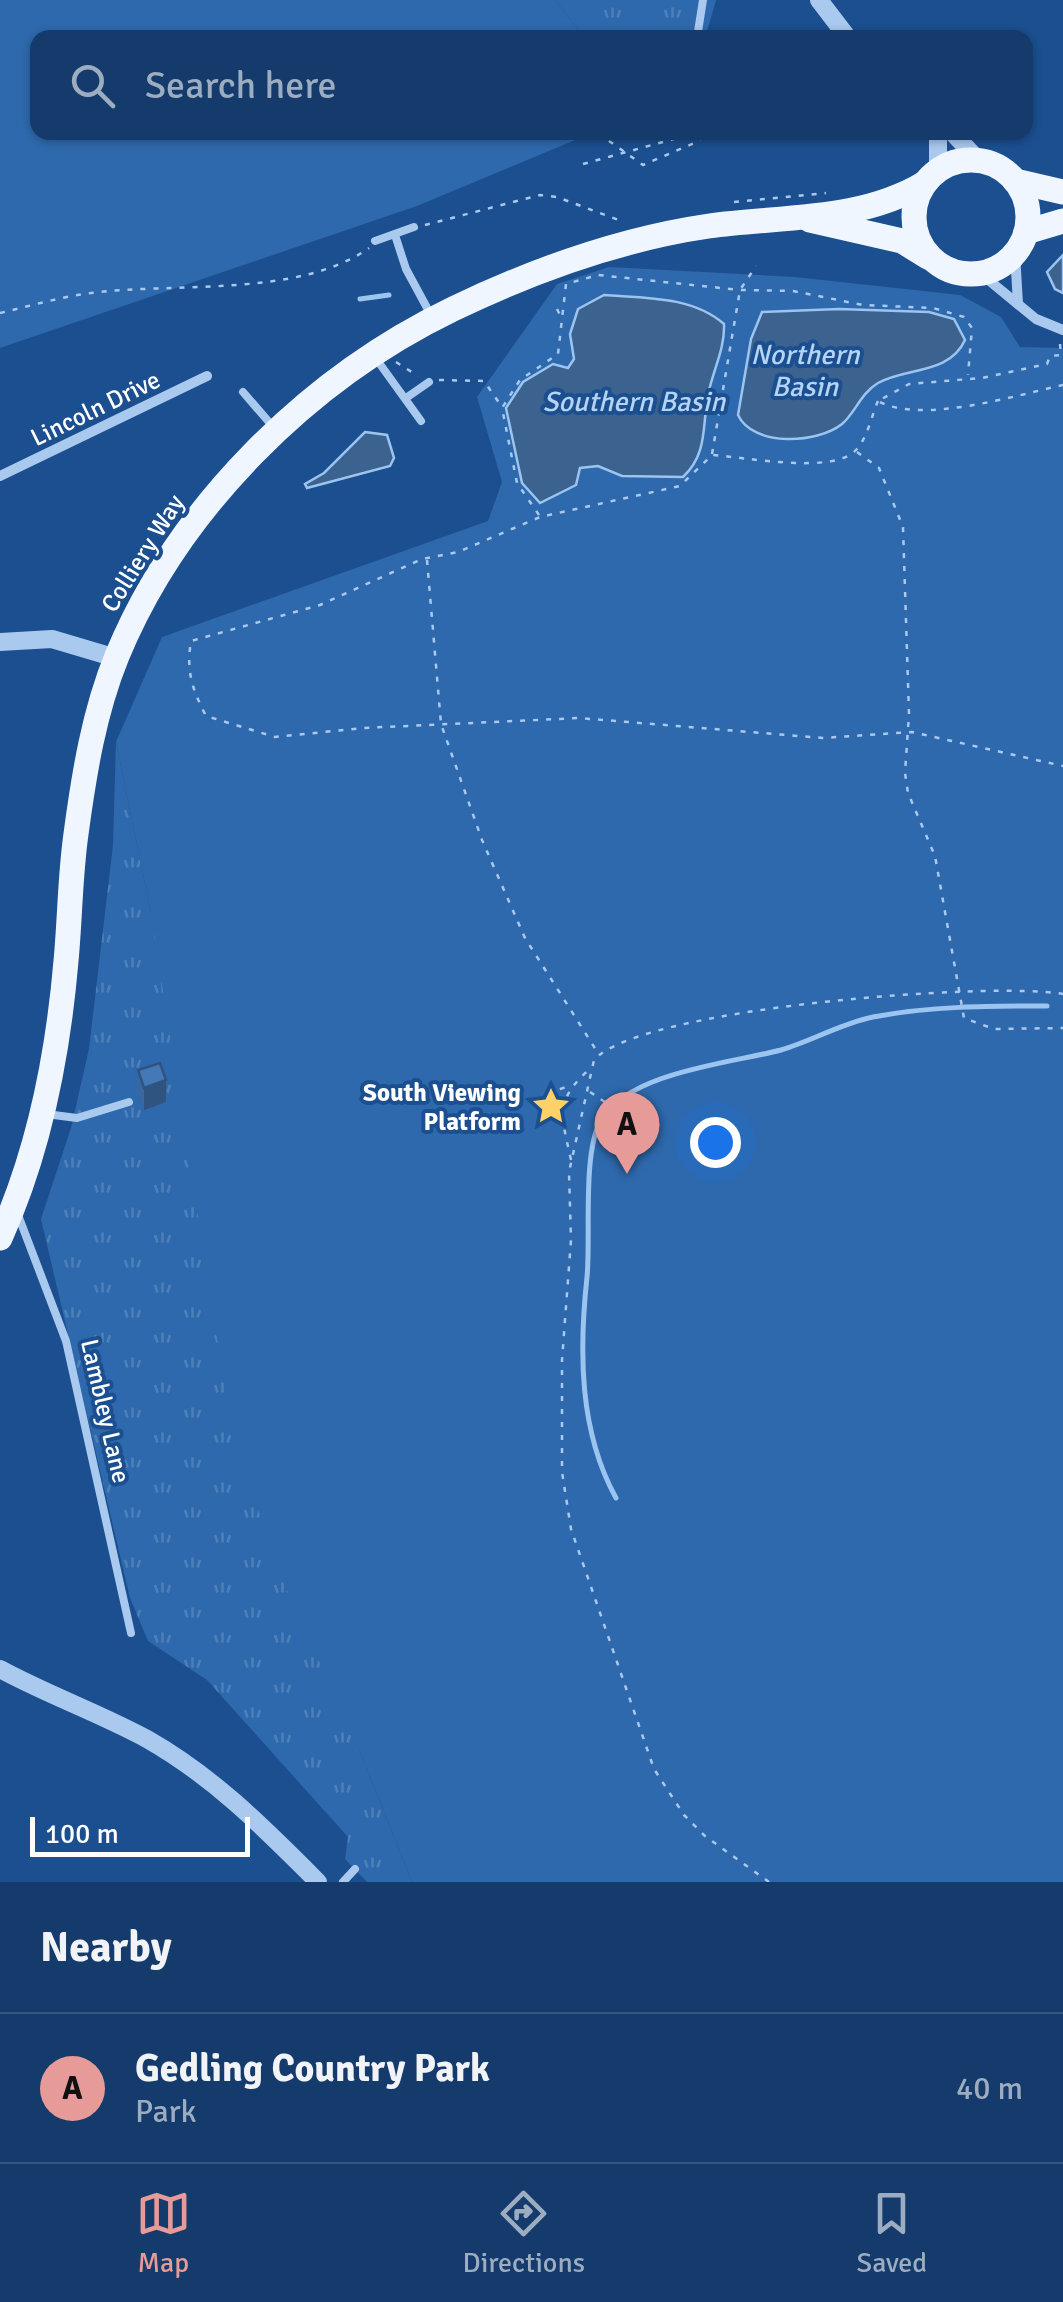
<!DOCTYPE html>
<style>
:root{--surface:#143b6b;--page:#214673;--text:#f1f3f6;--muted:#9dadc1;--line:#33557e;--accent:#e69b98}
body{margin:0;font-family:Signika,sans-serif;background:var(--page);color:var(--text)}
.scale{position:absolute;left:30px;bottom:25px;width:220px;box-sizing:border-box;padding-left:10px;border:5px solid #fff;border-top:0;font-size:28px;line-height:35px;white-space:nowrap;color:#fff;-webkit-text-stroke:8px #1b4f8f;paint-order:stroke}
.you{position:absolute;left:715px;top:1142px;width:35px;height:35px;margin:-25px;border:8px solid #fff;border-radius:50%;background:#1a73e8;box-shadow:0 0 0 15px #1a73e833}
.badge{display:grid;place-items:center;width:65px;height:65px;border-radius:50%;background:var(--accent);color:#111;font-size:32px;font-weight:700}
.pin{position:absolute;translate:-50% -82px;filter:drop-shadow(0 2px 5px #0008)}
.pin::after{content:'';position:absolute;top:52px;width:35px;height:30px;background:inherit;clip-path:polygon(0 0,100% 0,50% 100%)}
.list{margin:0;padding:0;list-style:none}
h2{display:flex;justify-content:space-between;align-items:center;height:130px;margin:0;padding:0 40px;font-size:42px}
h2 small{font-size:32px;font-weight:400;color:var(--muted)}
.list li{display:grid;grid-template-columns:65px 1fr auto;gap:30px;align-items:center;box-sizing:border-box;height:150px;padding:0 40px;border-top:2px solid var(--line)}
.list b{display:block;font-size:38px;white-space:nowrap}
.list p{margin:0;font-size:32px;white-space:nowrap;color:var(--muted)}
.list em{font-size:32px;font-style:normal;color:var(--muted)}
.icon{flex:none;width:55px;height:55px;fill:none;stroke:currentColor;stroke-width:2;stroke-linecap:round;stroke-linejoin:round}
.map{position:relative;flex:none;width:1063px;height:1882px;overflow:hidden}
.search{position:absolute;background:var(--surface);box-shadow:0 2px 8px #0004;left:30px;right:30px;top:30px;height:110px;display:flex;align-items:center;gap:25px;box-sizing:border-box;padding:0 35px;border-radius:20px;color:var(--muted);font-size:38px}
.sheet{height:280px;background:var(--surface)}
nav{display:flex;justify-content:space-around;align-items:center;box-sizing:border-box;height:140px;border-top:2px solid var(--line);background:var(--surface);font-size:28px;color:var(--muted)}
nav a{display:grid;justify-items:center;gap:5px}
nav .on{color:var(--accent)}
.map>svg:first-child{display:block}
.grass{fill:url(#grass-tufts)}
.park{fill:#2e69ad}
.water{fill:#3c6290;stroke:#9cc4f0;stroke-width:2.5}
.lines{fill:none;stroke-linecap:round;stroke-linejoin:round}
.stream{stroke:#9cc4f0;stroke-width:5}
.path{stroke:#a9c9ee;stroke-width:2.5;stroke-dasharray:5 8;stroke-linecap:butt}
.service{stroke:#a9c9ee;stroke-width:8}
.minor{stroke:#a9c9ee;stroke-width:10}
.tertiary{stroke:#a9c9ee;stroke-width:18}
.primary{stroke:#f0f6ff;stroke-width:25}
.wall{fill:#3a679d}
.shaded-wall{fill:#305480}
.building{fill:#4478b7;stroke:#305480;stroke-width:2.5}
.labels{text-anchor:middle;stroke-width:8;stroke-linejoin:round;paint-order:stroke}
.street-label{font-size:25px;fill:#fff;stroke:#1b4f8f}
.poi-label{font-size:25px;font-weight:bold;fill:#fff;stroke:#1b4f8f;text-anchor:end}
.water-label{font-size:28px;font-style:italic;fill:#b5d3f5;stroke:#1b4f8f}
</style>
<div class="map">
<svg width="1063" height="1882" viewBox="0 0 1063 1882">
<defs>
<pattern id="grass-tufts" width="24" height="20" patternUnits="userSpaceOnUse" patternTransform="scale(2.5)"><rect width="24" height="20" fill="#2e69ad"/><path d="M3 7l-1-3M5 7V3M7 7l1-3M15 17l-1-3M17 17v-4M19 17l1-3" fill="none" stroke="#4d80b9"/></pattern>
</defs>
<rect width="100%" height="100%" fill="#1b4f8f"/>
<!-- grass -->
<g class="grass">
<polygon points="555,0 716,0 705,38 584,37"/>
<polygon points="116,742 151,913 359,1749 412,1882 367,1882 345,1859 348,1837 207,1680 148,1641 130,1598 41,1219 71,1128 89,1049 113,845"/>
</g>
<!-- park -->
<g class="park">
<polygon points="0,0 555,0 584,37 38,38 38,132 592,133 417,206 0,348"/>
<polygon points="609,267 795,277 960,295 1001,317 1020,347 1063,348 1063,1882 412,1882 359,1749 284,1584 232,1435 151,913 116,742 162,637 488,521 502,482 477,397 557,284"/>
</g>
<!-- water -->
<g class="water">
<polygon points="1063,255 1063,293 1055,289 1047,272"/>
<path d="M604,295C644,298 692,296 724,324C725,349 713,370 708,395C702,426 708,454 683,477L622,476L598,466L580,468L576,485L540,503L522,483L506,408L523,382L553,364L568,368L574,359L570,334L578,309Z"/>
<path d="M839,309L929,312L954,319L965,340C949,375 906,367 878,383C861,393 855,413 842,424C817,444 753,447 738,415L751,339L762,312Z"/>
<polygon points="365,432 387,435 394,458 390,466 307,488 305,484 324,473"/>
</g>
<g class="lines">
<!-- stream -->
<g class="stream">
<polyline points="360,299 389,295"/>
<path d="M616,1498C579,1431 579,1351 587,1277C591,1236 582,1153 601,1120C629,1072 731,1063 781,1050C812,1041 842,1023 873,1017C931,1006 988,1006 1047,1006"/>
</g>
<!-- path -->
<g class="path">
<polyline points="585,132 602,136 643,165 699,141 704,132"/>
<polyline points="583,164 699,132"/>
<polyline points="734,202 826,193"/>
<polyline points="425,225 540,195 557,197 624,222"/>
<polyline points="557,309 561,317"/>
<path d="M0,313C30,306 60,297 91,293C174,282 298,298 369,248"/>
<path d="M1060,344L1061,355L1050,356L1047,364L982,378L909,384L878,401C920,425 1017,395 1063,385"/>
<polyline points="396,362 418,376"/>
<polyline points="439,380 484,381 502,407"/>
<path d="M878,401C871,417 868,437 856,450C833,475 745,457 712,455L680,486L540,517L458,552L422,559L320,605L191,641C186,671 192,689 206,716L275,737L363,728L579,718L823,738L912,732L1063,766"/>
<polyline points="857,452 879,468 903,527 909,714 905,773 908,793 935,856 964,1018 994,1029 1063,1028"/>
<polyline points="712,454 740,290 756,266"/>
<polyline points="539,515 517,483 502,408 520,380 558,354 566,284 598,275 740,290 793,291 863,305 933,308 964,317 972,328 968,375"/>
<polyline points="427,560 441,724 482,840 525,938 598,1053"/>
<polyline points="590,1092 624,1115"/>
<polyline points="559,1114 556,1117 549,1103 554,1091 566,1087"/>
<path d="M571,1160C561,1114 554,1100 592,1067"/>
<path d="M769,1882L705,1836L684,1815L654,1769L571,1529L562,1472V1360L571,1240L569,1172L594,1060C639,1008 990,981 1063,994"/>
</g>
<!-- service -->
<g class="service">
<polyline points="697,38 703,0"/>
<polyline points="395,235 406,269 432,317"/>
<polyline points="375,241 414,227"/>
<polyline points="377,360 421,421"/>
<polyline points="243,392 275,429"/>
<polyline points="406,398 429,382"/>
<polyline points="46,1114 77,1118 129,1102"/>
<polyline points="18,1215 66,1341 131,1633"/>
<polyline points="343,1882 355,1869"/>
</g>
<!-- minor -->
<g class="minor">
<polyline points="1015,253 1018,304"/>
<polyline points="980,273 1036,319 1063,330"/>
<polyline points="0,476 207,376"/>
</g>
<!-- tertiary -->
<g class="tertiary">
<polyline points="819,0 848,38"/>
<polyline points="938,132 938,170"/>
<polyline points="952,132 978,160"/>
<polyline points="0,642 52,639 116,658"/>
<path d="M0,1669C48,1695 99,1713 147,1739C214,1777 264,1828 318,1882"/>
</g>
<!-- primary -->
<g class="primary">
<circle cx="971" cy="217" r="57"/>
<polyline points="1015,181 1063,192"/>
<polyline points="810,220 902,241 928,257"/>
<polyline points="1026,232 1063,221"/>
<path d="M0,1238C39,1152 58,1055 66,961C70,919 70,876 76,834C84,774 94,712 117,656C178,508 308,379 453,309C534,270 620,239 709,226C782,216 860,222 925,183"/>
</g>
</g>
<!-- wall -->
<polygon class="wall" points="138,1070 166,1102 144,1110 138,1092"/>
<!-- shaded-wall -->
<polygon class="shaded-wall" points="166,1080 166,1102 144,1110 144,1088"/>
<!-- building -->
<polygon class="building" points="160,1063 166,1080 144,1088 138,1070"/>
<!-- icons -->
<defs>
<g id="sight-bare" transform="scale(3)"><path d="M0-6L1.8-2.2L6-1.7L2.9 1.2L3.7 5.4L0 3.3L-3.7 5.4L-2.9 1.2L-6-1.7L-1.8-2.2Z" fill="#ffd166" stroke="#1b4f8f" stroke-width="2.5" paint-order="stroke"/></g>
</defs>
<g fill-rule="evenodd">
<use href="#sight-bare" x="551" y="1106"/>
</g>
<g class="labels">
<!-- street labels -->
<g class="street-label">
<text transform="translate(95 408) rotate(-26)" y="9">Lincoln Drive</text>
<text transform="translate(142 553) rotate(-58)" y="9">Colliery Way</text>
<text transform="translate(106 1411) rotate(77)" y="9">Lambley Lane</text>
</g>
<!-- poi labels -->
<g class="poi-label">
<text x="521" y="1101">South Viewing<tspan x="521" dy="29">Platform</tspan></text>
</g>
<!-- water labels -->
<g class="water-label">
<text x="805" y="364">Northern<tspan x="805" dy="32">Basin</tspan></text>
<text x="634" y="411">Southern Basin</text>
</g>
</g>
</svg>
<div class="scale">100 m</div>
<div class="you"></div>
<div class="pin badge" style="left:627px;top:1174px">A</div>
<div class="search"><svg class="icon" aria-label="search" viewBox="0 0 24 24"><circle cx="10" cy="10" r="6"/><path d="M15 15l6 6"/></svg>Search here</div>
</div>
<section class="sheet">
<h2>Nearby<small></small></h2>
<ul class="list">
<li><span class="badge">A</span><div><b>Gedling Country Park</b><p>Park</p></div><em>40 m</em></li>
</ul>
</section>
<nav>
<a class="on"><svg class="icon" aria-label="map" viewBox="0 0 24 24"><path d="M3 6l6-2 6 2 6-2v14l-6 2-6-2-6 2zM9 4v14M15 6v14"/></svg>Map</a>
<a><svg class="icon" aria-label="directions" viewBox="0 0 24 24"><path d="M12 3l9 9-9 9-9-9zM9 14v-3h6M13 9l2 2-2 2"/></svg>Directions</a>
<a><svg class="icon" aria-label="saved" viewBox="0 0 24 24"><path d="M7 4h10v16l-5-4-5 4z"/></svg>Saved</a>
</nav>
